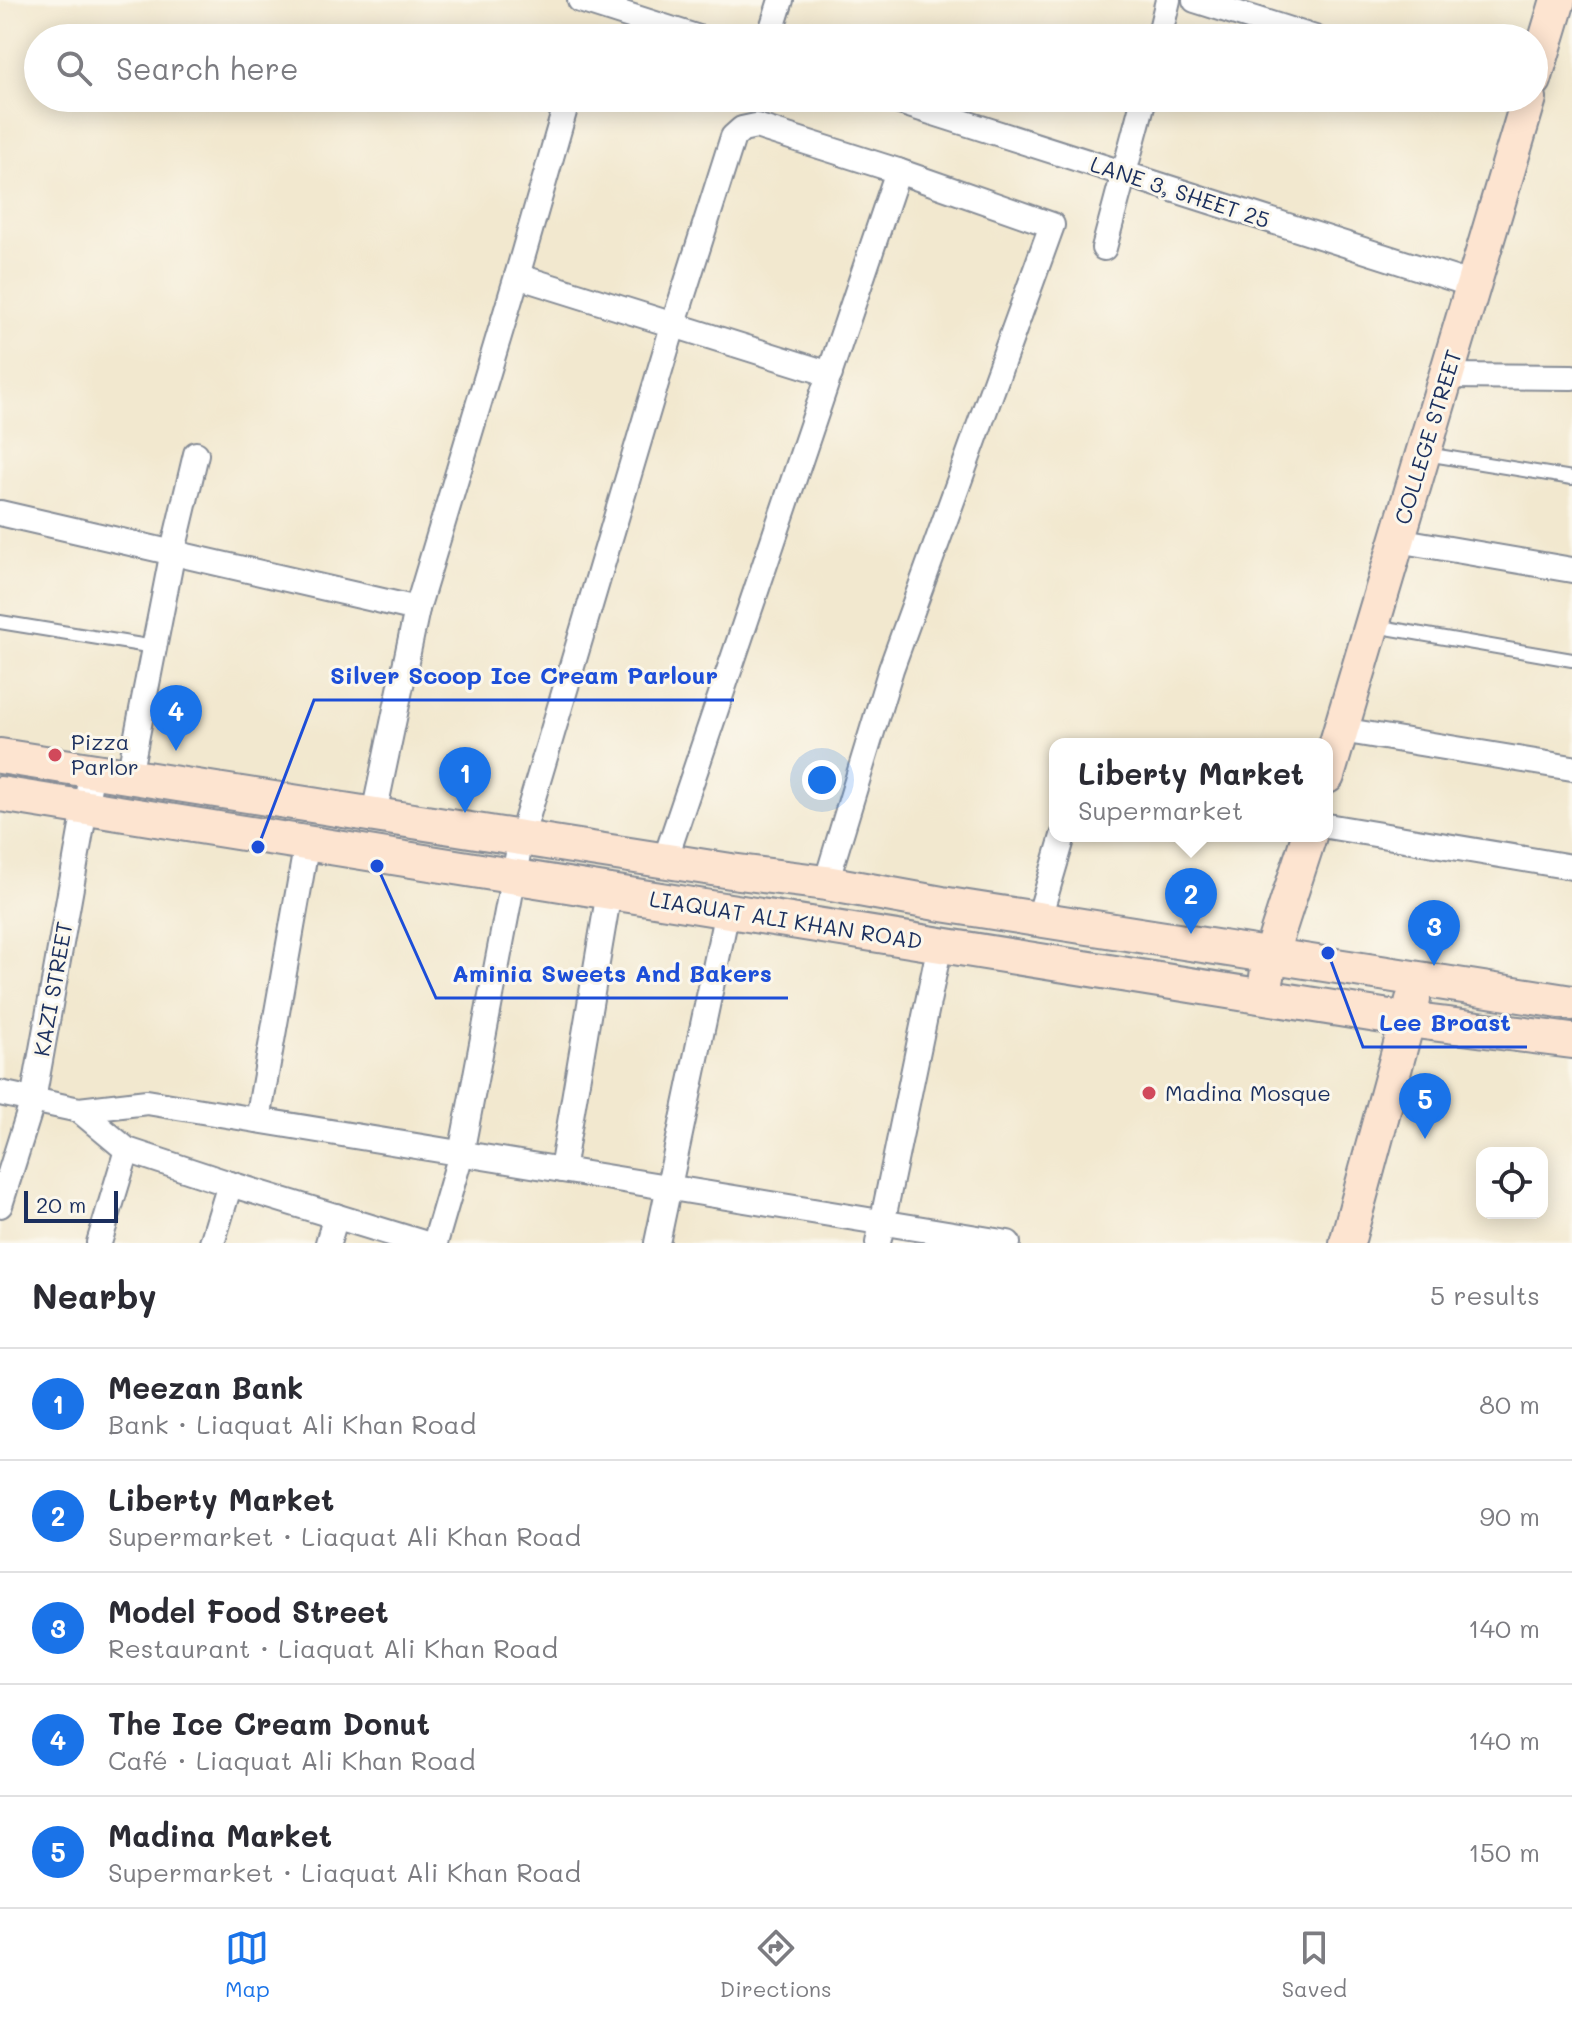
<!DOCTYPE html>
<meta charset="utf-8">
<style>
:root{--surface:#fff;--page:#f7f7f7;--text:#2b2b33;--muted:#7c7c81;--line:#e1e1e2;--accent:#1a73e8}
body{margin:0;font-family:Mali,sans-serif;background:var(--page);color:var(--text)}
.controls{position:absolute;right:24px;bottom:24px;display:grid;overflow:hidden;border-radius:16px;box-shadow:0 4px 20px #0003}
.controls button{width:72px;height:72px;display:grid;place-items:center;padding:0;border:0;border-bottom:2px solid var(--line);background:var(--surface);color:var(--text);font:40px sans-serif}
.scale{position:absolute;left:24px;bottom:20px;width:94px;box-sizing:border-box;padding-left:8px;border:4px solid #1b2f5e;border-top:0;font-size:22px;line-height:28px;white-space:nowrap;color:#1b2f5e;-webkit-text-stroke:6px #fbf7ec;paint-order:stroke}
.you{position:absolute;left:822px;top:780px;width:28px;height:28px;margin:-20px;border:6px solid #fff;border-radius:50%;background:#1a73e8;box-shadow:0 0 0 12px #1a73e833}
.badge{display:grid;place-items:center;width:52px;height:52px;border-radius:50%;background:var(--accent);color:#fff;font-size:26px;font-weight:700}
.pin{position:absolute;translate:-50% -66px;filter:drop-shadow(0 2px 4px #0008)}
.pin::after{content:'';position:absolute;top:42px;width:28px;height:24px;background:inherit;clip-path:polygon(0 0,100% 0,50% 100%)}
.popup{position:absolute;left:1049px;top:738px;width:284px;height:104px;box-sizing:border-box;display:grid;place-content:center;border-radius:16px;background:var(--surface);filter:drop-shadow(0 2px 6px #0005);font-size:26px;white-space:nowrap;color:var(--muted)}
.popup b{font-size:30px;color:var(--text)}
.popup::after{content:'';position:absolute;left:50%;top:100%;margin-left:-16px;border:16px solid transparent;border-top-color:var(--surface)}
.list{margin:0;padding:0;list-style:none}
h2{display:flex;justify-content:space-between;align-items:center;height:104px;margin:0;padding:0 32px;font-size:34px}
h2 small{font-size:26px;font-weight:400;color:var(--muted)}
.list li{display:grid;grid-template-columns:52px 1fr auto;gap:24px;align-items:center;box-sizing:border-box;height:112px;padding:0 32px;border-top:2px solid var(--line)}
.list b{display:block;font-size:30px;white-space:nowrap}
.list p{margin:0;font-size:26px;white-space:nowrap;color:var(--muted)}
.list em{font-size:26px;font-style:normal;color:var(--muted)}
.icon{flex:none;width:44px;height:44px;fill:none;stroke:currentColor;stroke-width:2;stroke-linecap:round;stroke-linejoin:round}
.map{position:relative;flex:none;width:1572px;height:1243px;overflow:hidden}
.search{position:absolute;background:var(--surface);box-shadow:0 4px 20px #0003;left:24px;right:24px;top:24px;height:88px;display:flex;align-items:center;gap:20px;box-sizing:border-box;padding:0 28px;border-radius:44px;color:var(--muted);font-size:30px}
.sheet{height:664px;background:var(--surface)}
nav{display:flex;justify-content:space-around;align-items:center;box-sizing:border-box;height:112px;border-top:2px solid var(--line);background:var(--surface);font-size:22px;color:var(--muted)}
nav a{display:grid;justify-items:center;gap:4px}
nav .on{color:var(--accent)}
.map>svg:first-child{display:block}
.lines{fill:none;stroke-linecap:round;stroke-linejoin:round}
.lane-casing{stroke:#868c96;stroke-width:16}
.street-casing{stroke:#868c96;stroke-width:28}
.secondary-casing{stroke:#868c96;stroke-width:38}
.lane{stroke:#fff;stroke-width:12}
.street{stroke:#fff;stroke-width:24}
.secondary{stroke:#fde4d0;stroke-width:34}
.poi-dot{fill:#d1495b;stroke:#fbf7ec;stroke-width:3}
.labels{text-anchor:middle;stroke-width:6;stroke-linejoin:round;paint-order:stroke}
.street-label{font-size:22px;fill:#1b2f5e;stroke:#fbf7ec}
.poi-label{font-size:22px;fill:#1b2f5e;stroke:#fbf7ec;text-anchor:start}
.leader{fill:none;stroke:#1d4ed8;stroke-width:3}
.callout-dot{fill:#1d4ed8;stroke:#fbf7ec;stroke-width:3}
.callout-label{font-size:24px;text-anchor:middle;font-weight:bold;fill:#1d4ed8;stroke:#fbf7ec;stroke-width:6;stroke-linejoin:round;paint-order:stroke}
</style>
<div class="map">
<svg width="1572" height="1243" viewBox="0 0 1572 1243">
<rect width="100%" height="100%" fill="#fbf7ec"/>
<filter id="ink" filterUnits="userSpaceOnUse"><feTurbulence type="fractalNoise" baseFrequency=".0125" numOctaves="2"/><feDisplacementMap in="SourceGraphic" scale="16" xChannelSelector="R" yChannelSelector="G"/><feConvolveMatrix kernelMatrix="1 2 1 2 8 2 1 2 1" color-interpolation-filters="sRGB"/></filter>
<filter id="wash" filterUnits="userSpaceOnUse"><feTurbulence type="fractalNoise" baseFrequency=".006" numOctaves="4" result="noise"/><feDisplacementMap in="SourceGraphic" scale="32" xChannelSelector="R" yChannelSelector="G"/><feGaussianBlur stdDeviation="1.8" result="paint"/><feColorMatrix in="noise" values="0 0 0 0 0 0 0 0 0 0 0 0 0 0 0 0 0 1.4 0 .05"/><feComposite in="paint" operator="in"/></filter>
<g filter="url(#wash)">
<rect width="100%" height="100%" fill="#f2e8cf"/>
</g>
<g filter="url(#ink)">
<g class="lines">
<!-- lane casing -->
<g class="lane-casing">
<g id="lane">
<polyline points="1426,454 1572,478"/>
<polyline points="0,622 154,647"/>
<polyline points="1375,626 1572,660"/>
</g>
</g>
<!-- street casing -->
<g class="street-casing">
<g id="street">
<polyline points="580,0 699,38"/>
<polyline points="1195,0 1315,38"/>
<polyline points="769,38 781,0"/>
<polyline points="1159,38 1168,0"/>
<polyline points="887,98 1473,285"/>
<polyline points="1104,248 1144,98"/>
<polyline points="517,276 568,98"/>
<polyline points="1446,376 1572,377"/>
<polyline points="0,513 417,609"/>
<polyline points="1397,540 1572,570"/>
<polyline points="1341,730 1572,768"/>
<polyline points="129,776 173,551 196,454"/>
<polyline points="374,814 417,609 517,276 830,374"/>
<polyline points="1327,826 1572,867"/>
<polyline points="665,860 898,171 1052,225 891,669 826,883"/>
<polyline points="1039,918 1063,836"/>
<polyline points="0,1093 79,1110 147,1102 1008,1243"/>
<polyline points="79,1110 127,1150 230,1184 423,1243"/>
<polyline points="258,1120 307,842"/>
<polyline points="562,1170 609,892"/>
<polyline points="0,1205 33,1100 92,770"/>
<polyline points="99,1243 127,1150"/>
<polyline points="212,1243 230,1184"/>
<polyline points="328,1243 336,1216"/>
<polyline points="435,1243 461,1154 521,838 673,326 733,137 742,129 756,126 898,171"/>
<polyline points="657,1243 727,911"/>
<polyline points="878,1243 940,944"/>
</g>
</g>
<!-- secondary casing -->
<g class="secondary-casing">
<g id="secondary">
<polyline points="1534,80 1558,0"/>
<polyline points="0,756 731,871 826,883 942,904 1572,1003"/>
<polyline points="1327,776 1529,98"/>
<polyline points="0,794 1408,1020 1572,1041"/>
<polyline points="1267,977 1270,956 1309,836"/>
<polyline points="1347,1243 1413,1000"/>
</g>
</g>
<!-- lane -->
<use href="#lane" class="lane"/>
<!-- street -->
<use href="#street" class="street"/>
<!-- secondary -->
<use href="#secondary" class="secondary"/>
</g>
</g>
<!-- markers -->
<g class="poi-dot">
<circle cx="55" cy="755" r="8"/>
<circle cx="1149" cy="1093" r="8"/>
</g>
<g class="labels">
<!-- street labels -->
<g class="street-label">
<text transform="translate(1180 192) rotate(18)" y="8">LANE 3, SHEET 25</text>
<text transform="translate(1428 437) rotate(-73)" y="8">COLLEGE STREET</text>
<text transform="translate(786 920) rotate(9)" y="8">LIAQUAT ALI KHAN ROAD</text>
<text transform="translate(53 989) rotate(-80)" y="8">KAZI STREET</text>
</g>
<!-- poi labels -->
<g class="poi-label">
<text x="71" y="750">Pizza<tspan x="71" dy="25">Parlor</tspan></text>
<text x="1165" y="1101">Madina Mosque</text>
</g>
</g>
<!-- callouts -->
<path class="leader" d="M258 847L314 700H734M377 866L436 998H788M1328 953L1363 1047H1527"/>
<g class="callout-dot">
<circle cx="258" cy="847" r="8"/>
<circle cx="377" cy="866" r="8"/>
<circle cx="1328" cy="953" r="8"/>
</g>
<g class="callout-label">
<text x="524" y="684">Silver Scoop Ice Cream Parlour</text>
<text x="612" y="982">Aminia Sweets And Bakers</text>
<text x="1445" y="1031">Lee Broast</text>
</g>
</svg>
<div class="controls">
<button><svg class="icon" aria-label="locate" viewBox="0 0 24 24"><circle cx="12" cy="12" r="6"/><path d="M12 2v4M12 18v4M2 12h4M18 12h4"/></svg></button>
</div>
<div class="scale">20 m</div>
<div class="you"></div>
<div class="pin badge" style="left:465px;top:813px">1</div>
<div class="pin badge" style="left:1191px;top:934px">2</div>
<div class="popup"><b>Liberty Market</b>Supermarket</div>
<div class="pin badge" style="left:1434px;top:966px">3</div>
<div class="pin badge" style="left:176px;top:751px">4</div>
<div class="pin badge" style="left:1425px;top:1139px">5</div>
<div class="search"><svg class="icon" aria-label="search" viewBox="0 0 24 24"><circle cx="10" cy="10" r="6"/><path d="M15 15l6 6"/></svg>Search here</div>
</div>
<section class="sheet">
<h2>Nearby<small>5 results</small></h2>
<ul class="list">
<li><span class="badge">1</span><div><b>Meezan Bank</b><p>Bank · Liaquat Ali Khan Road</p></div><em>80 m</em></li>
<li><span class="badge">2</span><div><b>Liberty Market</b><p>Supermarket · Liaquat Ali Khan Road</p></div><em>90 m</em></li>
<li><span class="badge">3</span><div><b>Model Food Street</b><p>Restaurant · Liaquat Ali Khan Road</p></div><em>140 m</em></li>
<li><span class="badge">4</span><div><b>The Ice Cream Donut</b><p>Café · Liaquat Ali Khan Road</p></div><em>140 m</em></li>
<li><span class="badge">5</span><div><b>Madina Market</b><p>Supermarket · Liaquat Ali Khan Road</p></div><em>150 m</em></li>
</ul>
</section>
<nav>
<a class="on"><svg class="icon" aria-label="map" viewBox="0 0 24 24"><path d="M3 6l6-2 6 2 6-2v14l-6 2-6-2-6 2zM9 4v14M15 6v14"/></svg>Map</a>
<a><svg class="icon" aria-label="directions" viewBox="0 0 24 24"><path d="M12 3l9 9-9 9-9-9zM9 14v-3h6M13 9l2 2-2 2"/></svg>Directions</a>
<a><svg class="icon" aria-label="saved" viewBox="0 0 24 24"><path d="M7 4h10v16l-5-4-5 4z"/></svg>Saved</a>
</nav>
